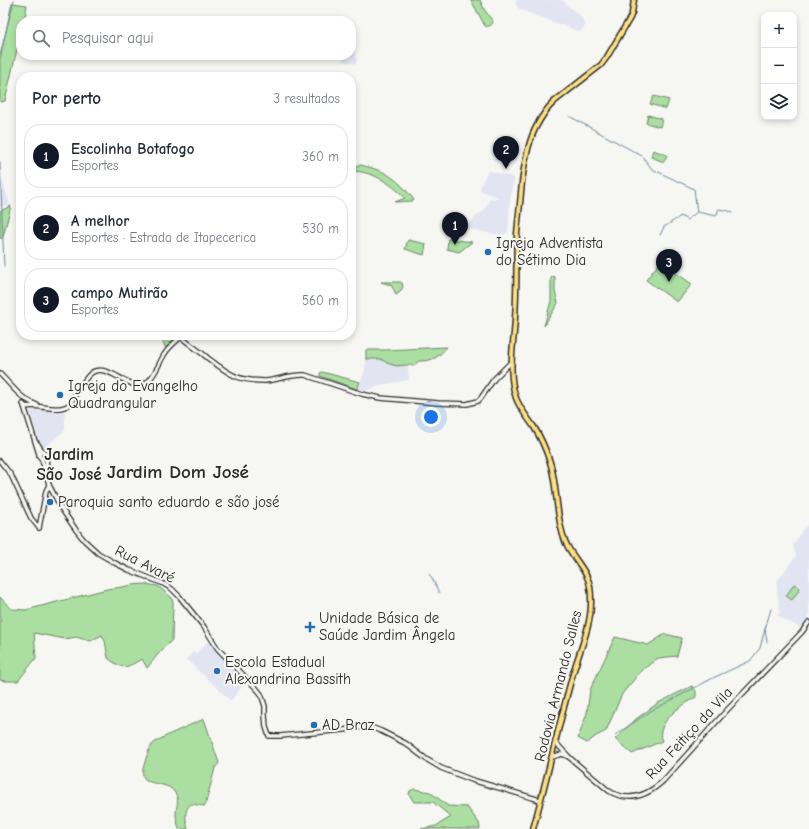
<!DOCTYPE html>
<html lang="pt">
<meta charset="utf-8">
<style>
:root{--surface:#fff;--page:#f6f6f7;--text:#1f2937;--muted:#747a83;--line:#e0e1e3;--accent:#111827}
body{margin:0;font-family:"Comic Neue",sans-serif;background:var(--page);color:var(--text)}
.controls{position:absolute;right:12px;top:12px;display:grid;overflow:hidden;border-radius:8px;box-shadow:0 2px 6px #0003}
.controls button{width:36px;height:36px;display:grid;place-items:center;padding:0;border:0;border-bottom:1px solid var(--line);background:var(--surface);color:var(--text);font:20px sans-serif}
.you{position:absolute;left:431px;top:417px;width:14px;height:14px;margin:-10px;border:3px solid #fff;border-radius:50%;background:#1a73e8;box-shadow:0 0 0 6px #1a73e833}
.badge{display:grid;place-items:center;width:26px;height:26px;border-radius:50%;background:var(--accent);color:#fff;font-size:13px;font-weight:700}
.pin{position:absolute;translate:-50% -33px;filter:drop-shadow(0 1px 2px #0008)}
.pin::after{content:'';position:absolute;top:21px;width:14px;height:12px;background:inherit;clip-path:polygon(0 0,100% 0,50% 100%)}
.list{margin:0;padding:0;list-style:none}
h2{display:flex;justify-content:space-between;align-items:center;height:52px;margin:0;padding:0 16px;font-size:17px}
h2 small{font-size:13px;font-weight:400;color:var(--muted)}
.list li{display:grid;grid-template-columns:26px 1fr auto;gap:12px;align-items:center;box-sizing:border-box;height:64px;margin:0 8px 8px;padding:0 8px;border:1px solid var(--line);border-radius:16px}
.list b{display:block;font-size:15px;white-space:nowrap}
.list p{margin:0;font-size:13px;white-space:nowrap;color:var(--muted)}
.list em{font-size:13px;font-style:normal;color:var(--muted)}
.icon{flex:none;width:22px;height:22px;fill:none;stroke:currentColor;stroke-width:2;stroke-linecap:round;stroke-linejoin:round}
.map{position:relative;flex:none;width:809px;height:829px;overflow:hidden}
.search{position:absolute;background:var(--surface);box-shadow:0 2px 6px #0003;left:16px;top:16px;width:340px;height:44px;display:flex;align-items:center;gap:10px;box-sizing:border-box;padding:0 14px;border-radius:16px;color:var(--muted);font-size:15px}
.panel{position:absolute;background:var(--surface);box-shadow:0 2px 6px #0003;left:16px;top:72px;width:340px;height:268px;border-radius:16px}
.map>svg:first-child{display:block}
.built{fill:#e2e5f1}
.green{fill:#abdfa1;stroke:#6b8566}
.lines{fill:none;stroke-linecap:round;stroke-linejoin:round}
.stream{stroke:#6a89a2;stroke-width:1}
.secondary-casing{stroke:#2b2b2b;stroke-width:6}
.primary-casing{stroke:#2b2b2b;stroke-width:7}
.secondary{stroke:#f6f6f2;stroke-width:3.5}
.primary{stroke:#fedf80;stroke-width:4}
.poi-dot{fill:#1f6fb2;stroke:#f6f6f2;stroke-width:1.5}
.labels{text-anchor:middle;stroke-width:4;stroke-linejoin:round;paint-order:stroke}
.poi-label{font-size:15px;fill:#2b2b2b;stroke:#f6f6f2;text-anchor:start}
.street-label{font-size:15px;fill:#2b2b2b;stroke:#f6f6f2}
.quarter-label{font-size:17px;font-weight:bold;fill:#2b2b2b;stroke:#f6f6f2}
.district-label{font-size:19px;font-weight:bold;fill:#2b2b2b;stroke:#f6f6f2}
</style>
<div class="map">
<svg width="809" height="829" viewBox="0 0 809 829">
<rect width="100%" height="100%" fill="#f6f6f2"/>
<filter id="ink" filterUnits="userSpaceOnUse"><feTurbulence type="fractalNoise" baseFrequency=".025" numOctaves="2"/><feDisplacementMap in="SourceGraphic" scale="8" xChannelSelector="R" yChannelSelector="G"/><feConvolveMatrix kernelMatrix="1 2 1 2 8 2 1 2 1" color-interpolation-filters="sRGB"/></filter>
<g filter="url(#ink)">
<!-- built -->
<g class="built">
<polygon points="517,0 562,0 582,18 585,26 580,32 519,9 516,5 516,3"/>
<polygon points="354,49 357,59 356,64 341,61 343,57 344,57 345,55 352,55 352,50"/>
<polygon points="488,170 514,178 510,202 508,233 504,234 499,235 466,229 468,225 476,216 483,212 490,199 500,198 479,190"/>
<polygon points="0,174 10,204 0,207"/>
<polygon points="366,359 381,359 387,363 396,366 408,366 409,380 397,382 382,385 365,391 357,389 365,371"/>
<polygon points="34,409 65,412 65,430 45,447 42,448 30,415 30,412"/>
<polygon points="809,523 809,617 802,629 778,616 780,610 777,591 777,581 796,556 793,545 801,532"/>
<polygon points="208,641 230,667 246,681 231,701 186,659 193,652 197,653"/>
</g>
<!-- green -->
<g class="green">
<path d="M471,0H480L484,9L493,22C492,26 488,27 485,26Z"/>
<polygon points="12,3 27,5 24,21 21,21 21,32 5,101 0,102 0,59"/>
<polygon points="654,96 669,100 666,109 650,104"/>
<polygon points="648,115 662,119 660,127 646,123"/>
<polygon points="653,150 667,155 664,162 651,157"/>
<path d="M361,165C368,167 376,169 383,172C394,177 407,190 414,200L413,201L395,202L405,198C391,183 372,171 351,171V166Z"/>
<polygon points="11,206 3,237 1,239 0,236 0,211"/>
<polygon points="448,239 472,242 459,252 447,249"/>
<polygon points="408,240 426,244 424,255 405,249"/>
<polygon points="660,262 692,284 677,302 646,280"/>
<polygon points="554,276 555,277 555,291 558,303 544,326 551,301 551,278"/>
<polygon points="381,282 400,282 402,283 403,287 399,293 396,295 394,290 391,285"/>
<polygon points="160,335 175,335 178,337 178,338 167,348 165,347"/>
<path d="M447,347C438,357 434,361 419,361L414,365H406L396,366L387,363L381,359H366V350H386Z"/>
<polygon points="322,372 360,382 357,389 320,376 320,373"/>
<path d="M145,584L158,586L172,598L173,603L172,640L159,653L147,668L142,659C125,668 124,671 108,658L105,641L102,635L90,641L76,637L65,639L34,633L36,658L18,681H5L0,680V597L11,609L26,610L107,589L123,587L132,585Z"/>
<polygon points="794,584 800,588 792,600 786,596"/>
<polygon points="665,634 682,638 677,656 658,658 641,671 622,694 606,731 596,736 587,743 578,738 587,713 590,690 615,637 648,645"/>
<path d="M692,686L696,691V697C683,705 665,715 661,731C660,733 661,738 662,741L632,754L615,739L636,719L658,703Z"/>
<path d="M204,719L219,763L215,768L205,806L191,804C183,810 186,821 188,829H179C178,824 176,819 176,814C176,806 180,800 175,793C169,782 153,786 145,779C141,775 143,770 144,765C146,759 148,750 152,745C156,739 195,723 204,719Z"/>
<polygon points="414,789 430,792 448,806 467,807 479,823 480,829 421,829 436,826 451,817 433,802 414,802 409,794 410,791"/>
</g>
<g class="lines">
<!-- stream -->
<g class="stream">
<polyline points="0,55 14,0"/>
<polyline points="569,116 642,156 652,169 694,189 697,212 716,216 719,209 733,212"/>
<polyline points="0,162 4,266"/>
<polyline points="660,235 664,227 681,216 687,220 697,212"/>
<polyline points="429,574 432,578 439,593"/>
<polyline points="767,642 765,629 771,609"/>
<polyline points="615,735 651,711 715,677 750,661 760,648 765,629"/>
</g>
<!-- secondary casing -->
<g class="secondary-casing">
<g id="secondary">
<path d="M0,374C6,380 12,387 18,393C23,398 30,402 37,405"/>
<path d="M23,404L26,407C39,403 58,414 70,404C75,395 84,379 91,373C108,361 130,393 146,383C154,378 159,363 164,355C168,348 175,342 181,337C190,345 200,351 209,359C229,374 237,381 265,381C278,380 291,374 305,375L362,394L380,398L438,403L467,404L478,401L481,398L494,379L512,361"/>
<polyline points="24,406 39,454"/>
<polyline points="37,443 43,452 46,454 47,471"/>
<polyline points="43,452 40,453 39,456 41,458 46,472 49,485 61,508 76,530 84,540 98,553 115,563 129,570 162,583 172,589 179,596 204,627 218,649 257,689 261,694 265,706 265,715 266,727 269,736 280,736 344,730 362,727 373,728 381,731 405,743 426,759 441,768 472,780 540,800"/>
<polyline points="0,461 11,475 31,518 39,528"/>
<polyline points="39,528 46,491 49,485"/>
<path d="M556,743L570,758L609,791C629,803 647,796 663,781L728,709L802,632L809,622"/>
<polyline points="552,757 562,754 569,757"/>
</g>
</g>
<!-- primary casing -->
<g class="primary-casing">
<path id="primary" d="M533,829C547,779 558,727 572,677C579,651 592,626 591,599C591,592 590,583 587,577C581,564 570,554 565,541C555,516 558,487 550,462C546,450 541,438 534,427C528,418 520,409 516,398C507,372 514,345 515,318C517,290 516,262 517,234C518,220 520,206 521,192C523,171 526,148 535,129C540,119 547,108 555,101L601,65L607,57L630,18L632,13L634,0"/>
</g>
<!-- secondary -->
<use href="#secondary" class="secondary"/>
<!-- primary -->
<use href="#primary" class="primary"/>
</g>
</g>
<!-- markers -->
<g class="poi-dot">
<circle cx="488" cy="252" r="4"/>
<circle cx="60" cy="395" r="4"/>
<circle cx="50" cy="502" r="4"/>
<path d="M308 621h4v4h4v4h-4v4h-4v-4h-4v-4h4z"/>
<circle cx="217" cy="671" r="4"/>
<circle cx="314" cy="725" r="4"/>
</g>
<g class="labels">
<!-- poi labels -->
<g class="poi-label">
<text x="496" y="248">Igreja Adventista<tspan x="496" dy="17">do Sétimo Dia</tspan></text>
<text x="68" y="391">Igreja do Evangelho<tspan x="68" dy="17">Quadrangular</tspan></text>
<text x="58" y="507">Paroquia santo eduardo e são josé</text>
<text x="319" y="623">Unidade Básica de<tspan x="319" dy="17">Saúde Jardim Ângela</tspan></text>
<text x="225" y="667">Escola Estadual<tspan x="225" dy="17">Alexandrina Bassith</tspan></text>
<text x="322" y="730">AD Braz</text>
</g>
<!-- street labels -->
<g class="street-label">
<text transform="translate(145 564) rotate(27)" y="5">Rua Avaré</text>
<text transform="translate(558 686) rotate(-76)" y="5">Rodovia Armando Salles</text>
<text transform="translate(689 733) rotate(-47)" y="5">Rua Feitiço da Vila</text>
</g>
<!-- quarter labels -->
<g class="quarter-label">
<text x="69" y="460">Jardim<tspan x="69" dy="20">São José</tspan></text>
</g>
<!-- district labels -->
<g class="district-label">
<text x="178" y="478">Jardim Dom José</text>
</g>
</g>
</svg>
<div class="controls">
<button>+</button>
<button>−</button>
<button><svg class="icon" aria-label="layers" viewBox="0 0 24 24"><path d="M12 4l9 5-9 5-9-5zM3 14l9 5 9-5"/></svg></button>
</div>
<div class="you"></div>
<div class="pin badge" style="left:455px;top:245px">1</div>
<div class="pin badge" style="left:506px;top:169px">2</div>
<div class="pin badge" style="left:669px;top:282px">3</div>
<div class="search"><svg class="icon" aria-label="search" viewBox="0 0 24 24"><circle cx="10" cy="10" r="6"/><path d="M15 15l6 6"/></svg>Pesquisar aqui</div>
<section class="panel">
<h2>Por perto<small>3 resultados</small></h2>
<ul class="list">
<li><span class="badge">1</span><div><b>Escolinha Botafogo</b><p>Esportes</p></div><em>360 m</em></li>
<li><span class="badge">2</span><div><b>A melhor</b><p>Esportes · Estrada de Itapecerica</p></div><em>530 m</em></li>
<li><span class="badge">3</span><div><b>campo Mutirão</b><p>Esportes</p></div><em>560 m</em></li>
</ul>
</section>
</div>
